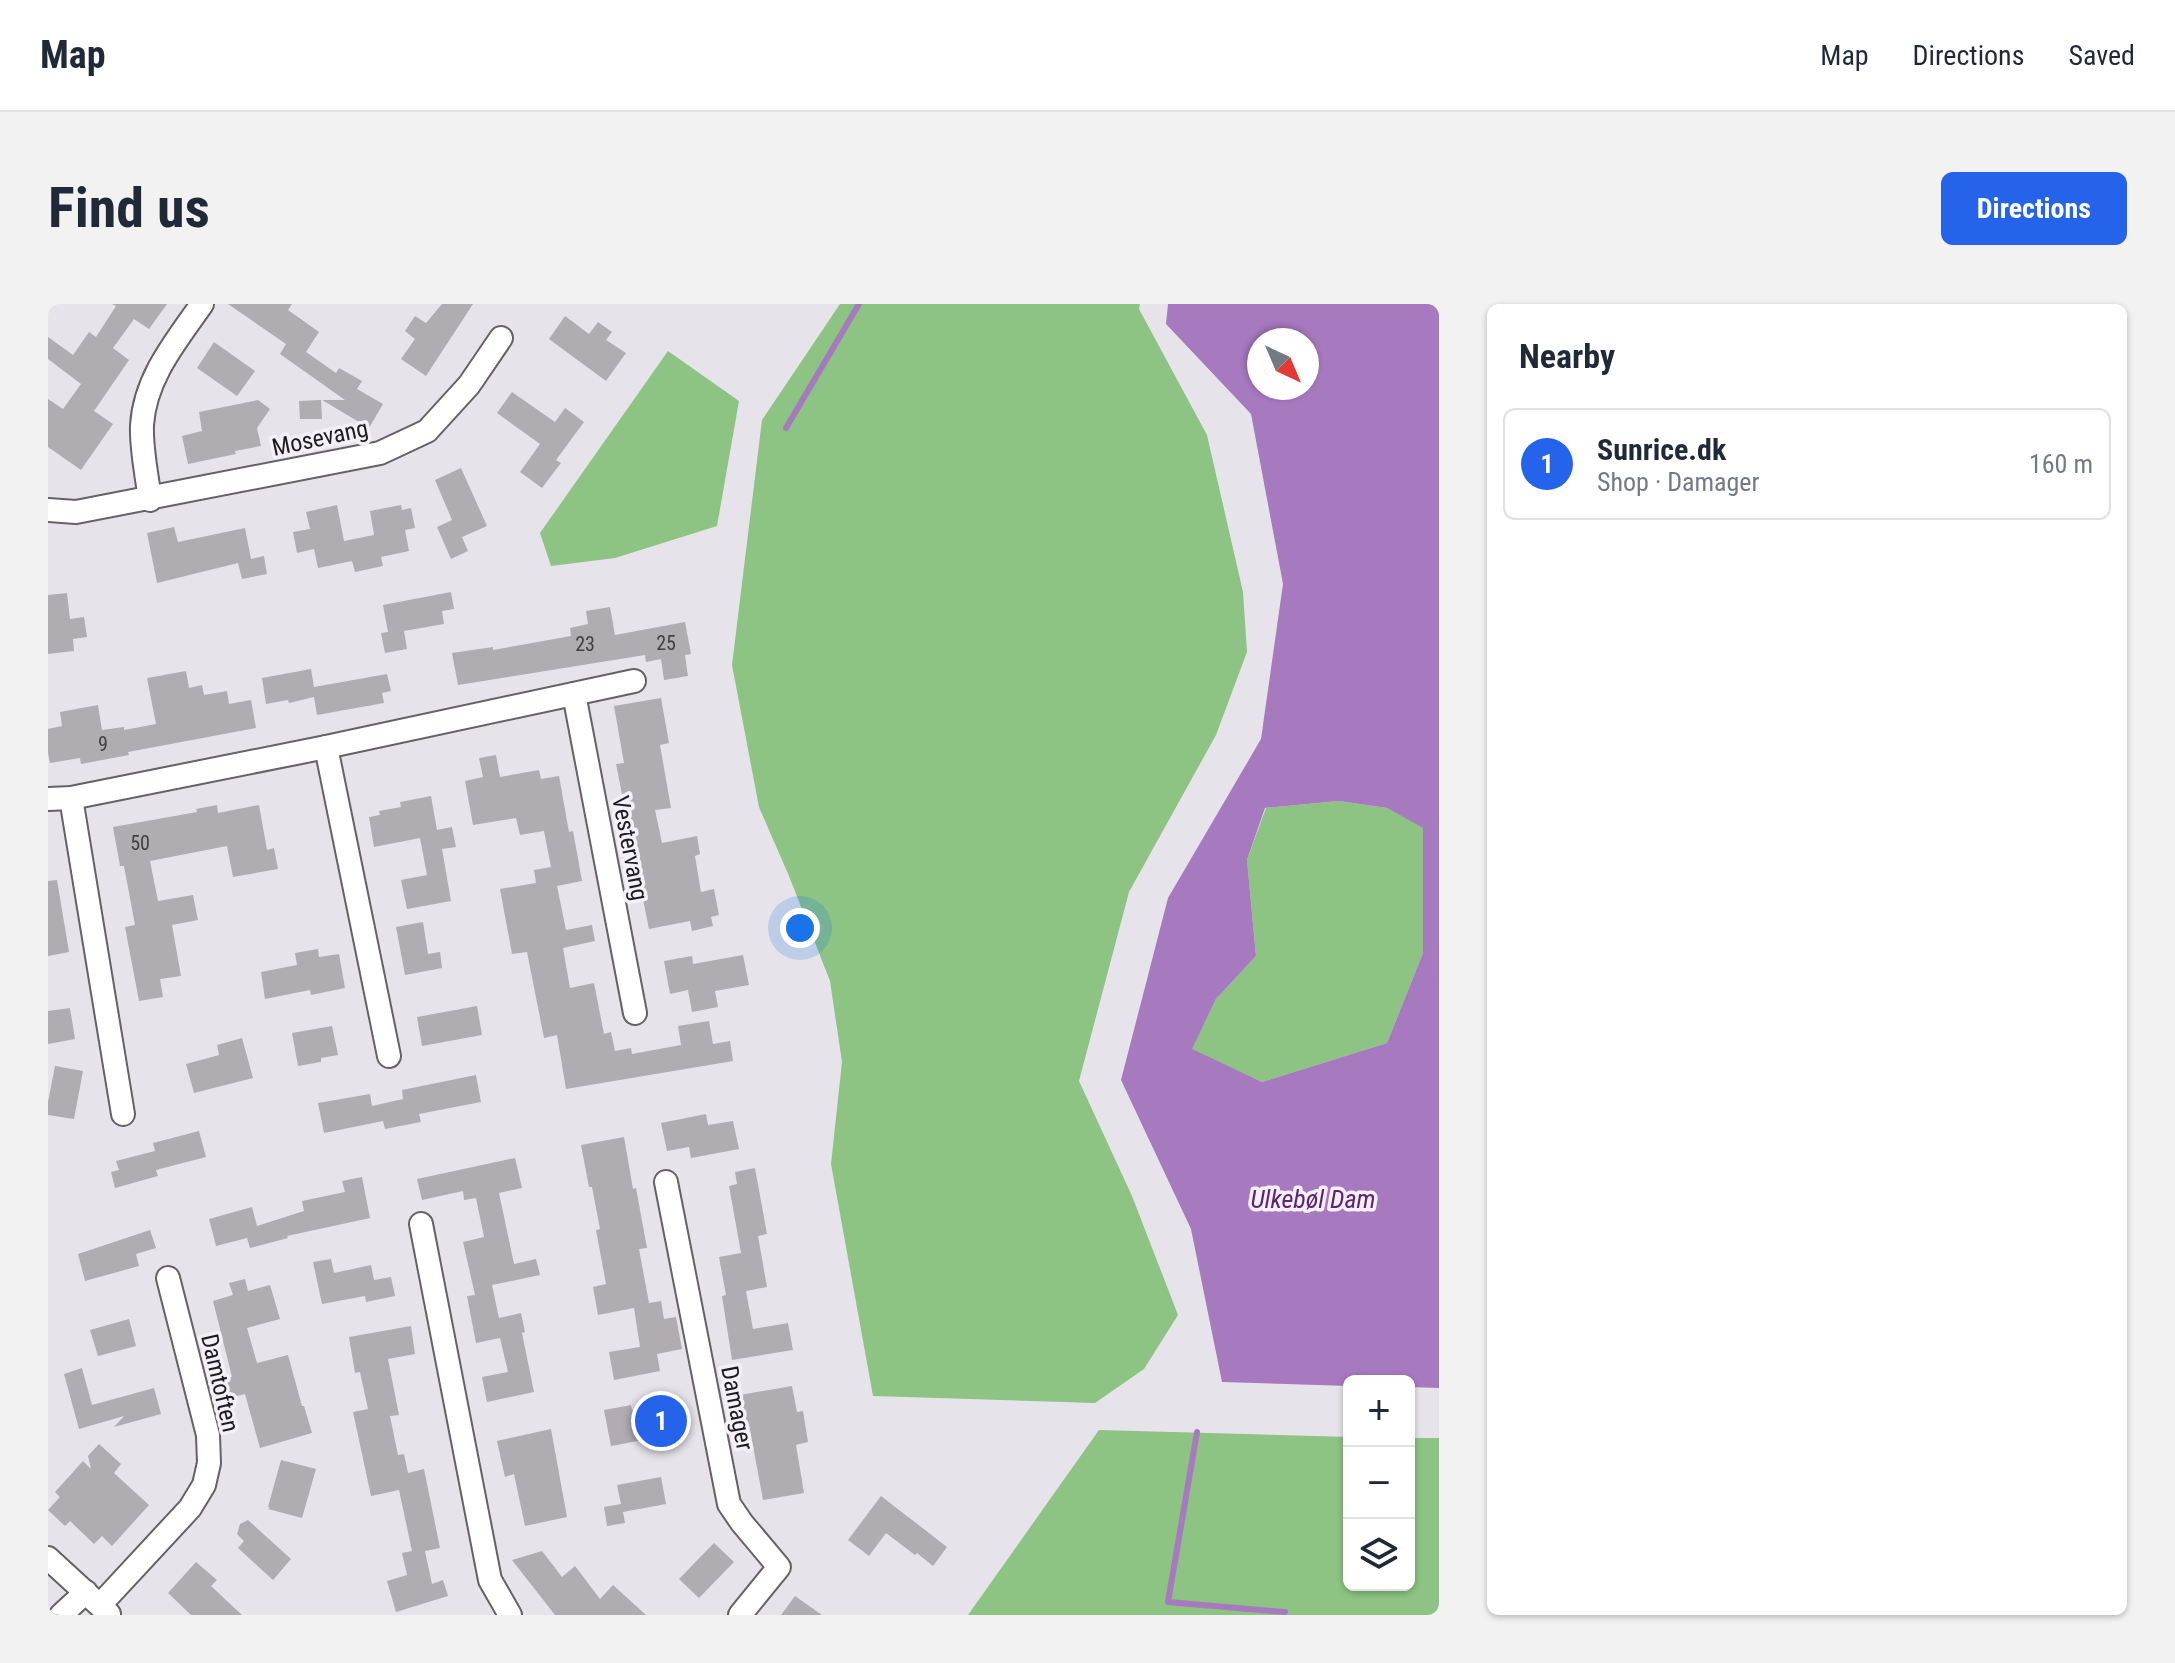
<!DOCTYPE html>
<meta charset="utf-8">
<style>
:root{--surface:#fff;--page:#f2f2f3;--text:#1f2937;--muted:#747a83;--line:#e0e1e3;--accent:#2563eb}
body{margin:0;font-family:"Roboto Condensed",sans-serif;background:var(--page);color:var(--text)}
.controls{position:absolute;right:24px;bottom:24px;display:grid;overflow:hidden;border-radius:12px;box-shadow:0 2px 6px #0004}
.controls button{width:72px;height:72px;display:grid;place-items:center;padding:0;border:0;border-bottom:2px solid var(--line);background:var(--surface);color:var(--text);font:40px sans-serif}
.compass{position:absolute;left:1199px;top:24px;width:72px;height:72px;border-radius:50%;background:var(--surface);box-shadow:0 2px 6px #0004;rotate:136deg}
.you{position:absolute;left:752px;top:624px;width:28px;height:28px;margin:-20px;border:6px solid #fff;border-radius:50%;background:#1a73e8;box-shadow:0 0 0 12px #1a73e833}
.badge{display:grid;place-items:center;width:52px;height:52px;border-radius:50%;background:var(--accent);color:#fff;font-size:26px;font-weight:700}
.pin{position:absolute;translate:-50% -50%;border:4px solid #fff;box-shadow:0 2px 8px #0006}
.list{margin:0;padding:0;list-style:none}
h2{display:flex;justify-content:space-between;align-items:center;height:104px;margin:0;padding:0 32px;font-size:34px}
h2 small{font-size:26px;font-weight:400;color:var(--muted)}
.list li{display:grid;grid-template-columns:52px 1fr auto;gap:24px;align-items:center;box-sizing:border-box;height:112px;margin:0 16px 16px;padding:0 16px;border:2px solid var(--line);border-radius:12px}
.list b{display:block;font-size:30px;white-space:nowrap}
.list p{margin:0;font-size:26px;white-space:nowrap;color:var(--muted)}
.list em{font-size:26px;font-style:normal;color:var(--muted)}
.icon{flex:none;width:44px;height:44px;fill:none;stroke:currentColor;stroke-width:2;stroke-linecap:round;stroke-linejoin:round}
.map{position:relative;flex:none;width:1391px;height:1311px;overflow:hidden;border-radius:12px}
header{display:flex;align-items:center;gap:48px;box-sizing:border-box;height:112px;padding:0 40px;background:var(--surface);border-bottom:2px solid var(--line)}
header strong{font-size:38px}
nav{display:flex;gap:44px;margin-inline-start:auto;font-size:28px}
.intro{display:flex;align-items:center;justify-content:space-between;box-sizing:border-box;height:192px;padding:0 48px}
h1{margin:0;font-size:56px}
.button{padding:20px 36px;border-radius:12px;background:var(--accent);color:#fff;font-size:28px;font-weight:700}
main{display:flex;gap:48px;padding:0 48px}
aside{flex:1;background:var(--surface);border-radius:12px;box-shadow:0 2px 6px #0004}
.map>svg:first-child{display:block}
.green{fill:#8dc383}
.water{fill:#a779bf;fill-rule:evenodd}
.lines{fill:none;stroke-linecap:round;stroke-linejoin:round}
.stream{stroke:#a779bf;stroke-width:6}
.building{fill:#b0acb2}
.minor-casing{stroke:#656167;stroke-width:26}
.minor{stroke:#fff;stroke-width:22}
.labels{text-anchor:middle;stroke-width:7;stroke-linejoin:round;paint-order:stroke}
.number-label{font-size:20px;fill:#423f42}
.street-label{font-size:24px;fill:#1d1b1d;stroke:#f5f0f7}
.water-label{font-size:26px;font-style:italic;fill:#5d2377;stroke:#f5f0f7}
</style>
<header>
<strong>Map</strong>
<nav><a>Map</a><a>Directions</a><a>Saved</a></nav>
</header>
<div class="intro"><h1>Find us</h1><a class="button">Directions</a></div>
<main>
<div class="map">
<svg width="1391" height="1311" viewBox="0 0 1391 1311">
<rect width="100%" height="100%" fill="#e7e3ea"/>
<!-- green -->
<g class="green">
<polygon points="792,0 1092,0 1091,5 1159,131 1195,288 1199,348 1168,431 1081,588 1031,777 1084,892 1130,1011 1096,1065 1047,1099 825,1092 783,860 794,758 782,677 741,572 711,503 684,361 714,116"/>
<polygon points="620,47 691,97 669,222 567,254 503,262 492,229"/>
<polygon points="1291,497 1339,504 1375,523 1375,649 1339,739 1214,778 1143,746 1168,695 1208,652 1199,556 1218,504"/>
<polygon points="1051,1126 1301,1133 1301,1281 1361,1281 1361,1134 1391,1134 1391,1311 920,1311"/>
</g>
<!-- water -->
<path class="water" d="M1120,0H1385L1391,8V1084L1361,1083V1077H1301V1082L1174,1078L1143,925L1073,776L1120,594L1213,435L1235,280L1203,110L1118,20ZM1211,36H1259V84H1211ZM1291,497L1339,504L1375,524V649L1339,739L1214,778L1144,745L1168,695L1208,652L1199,556L1217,504Z"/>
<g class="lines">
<!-- stream -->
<g class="stream">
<polyline points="738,124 811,0"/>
<polyline points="1149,1128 1120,1298 1237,1308"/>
</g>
</g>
<!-- building -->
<g class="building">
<polygon points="64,0 119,0 101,25 86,15 65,44 81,56 46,107 65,120 33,166 0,143 0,95 15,105 33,80 0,55 0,33 25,51 41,28 48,33 68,2"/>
<polygon points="180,0 244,0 240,6 271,28 258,48 288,69 291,64 314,77 309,85 335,100 321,124 274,96 297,96 232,50 238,40"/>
<polygon points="394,0 425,0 378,72 353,55 367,35 357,27 367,12 378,19"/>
<polygon points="517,12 541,30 550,18 564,28 558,36 578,49 558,77 501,35"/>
<polygon points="166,38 207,67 189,92 149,64"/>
<polygon points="464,88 507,118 517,104 536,118 508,156 513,159 494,184 472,168 492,140 449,109"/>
<polygon points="210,96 222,105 209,124 213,142 187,147 188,150 140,160 134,132 154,127 151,108"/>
<polygon points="273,96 274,115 252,115 251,97"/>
<polygon points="413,164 439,222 414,233 420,247 403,255 389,223 404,216 387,176"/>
<polygon points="289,201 296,237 326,231 322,207 353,201 354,206 363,204 367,224 357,226 361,247 333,253 335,262 307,268 304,257 270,264 266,245 249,249 245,228 262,225 258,208"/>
<polygon points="126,223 130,238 197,224 203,255 216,252 219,270 194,275 190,259 109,279 99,229"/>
<polygon points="403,288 406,305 394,307 396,320 356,327 359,345 337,349 333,329 340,328 335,301"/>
<polygon points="19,289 22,315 36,313 39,333 25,335 26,347 0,350 0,291"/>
<polygon points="562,303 567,331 637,318 643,350 637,351 640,372 616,376 613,355 598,358 597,351 410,381 404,349 445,343 445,346 523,332 522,324 540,320 538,307"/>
<polygon points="263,365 266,383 339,370 343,387 334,389 336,399 269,411 266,393 241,399 240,396 218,400 214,374"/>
<polygon points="138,367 141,384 154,381 156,391 179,387 181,400 203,396 208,424 80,448 81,451 33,460 32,454 2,459 0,449 0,425 14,422 12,408 50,401 54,426 76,423 76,426 108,420 99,374"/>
<polygon points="613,394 621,439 612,441 623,504 607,506 614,539 649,532 652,550 647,552 653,588 666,585 671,611 663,613 665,622 644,627 642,617 601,625 568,460 576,459 566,402"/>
<polygon points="448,451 452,473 491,466 493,475 511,472 521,528 525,527 534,577 509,582 518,626 544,621 547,637 515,644 522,684 546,679 556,730 563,728 567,747 583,744 584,750 633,741 630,722 661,717 665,740 682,737 685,757 518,785 509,731 496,734 479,648 464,650 452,585 488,579 486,566 503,563 496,527 472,531 468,514 425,521 417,477 435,473 431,454"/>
<polygon points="383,492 389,526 404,523 408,543 394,545 403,597 359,605 353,576 379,571 372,534 326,543 321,513 332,511 331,507 353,503 352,498"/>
<polygon points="169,501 170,509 211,501 219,546 226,544 230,565 185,573 179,542 102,557 110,597 145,591 150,616 124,621 133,672 112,675 115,693 91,697 77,623 87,621 76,562 72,562 65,523 149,508 148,505"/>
<polygon points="9,576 21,648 0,652 0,577"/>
<polygon points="375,618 380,650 392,648 394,664 357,671 348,623"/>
<polygon points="270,645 271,653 291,650 297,684 263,691 262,686 217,695 213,668 249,661 247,649"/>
<polygon points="695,651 701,681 667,687 670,703 644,708 640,686 622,690 616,657 644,652 645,660"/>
<polygon points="429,702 434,731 374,742 369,713"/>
<polygon points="22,704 27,735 0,740 0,707"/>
<polygon points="284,722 290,751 273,754 273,758 250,762 244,729"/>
<polygon points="194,734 205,774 146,789 138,760 171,751 169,741"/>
<polygon points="7,762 35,767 26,815 0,811 0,798"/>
<polygon points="428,771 433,798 371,810 373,818 337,825 335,817 276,829 270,799 322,790 324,802 355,795 354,786"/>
<polygon points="658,810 660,821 685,817 691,845 643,854 641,843 619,847 613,819"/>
<polygon points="151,827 158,853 108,866 110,872 67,884 63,868 71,866 68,857 107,847 105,839"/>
<polygon points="576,833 585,885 588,884 599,944 591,945 601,999 613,997 616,1015 628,1013 634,1045 609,1050 612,1067 566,1076 561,1048 592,1043 586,1004 550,1011 545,983 558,980 548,926 552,925 544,883 541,883 533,841"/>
<polygon points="467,854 474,884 451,889 466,960 488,955 492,971 444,981 451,1014 473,1009 477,1028 474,1029 486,1088 439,1098 434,1073 460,1068 452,1034 428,1039 419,992 427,991 415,938 436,933 428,894 416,896 415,887 374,896 369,875"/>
<polygon points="707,864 719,930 710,932 719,983 698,987 705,1025 740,1019 745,1046 684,1056 674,992 678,991 671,953 693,949 681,882 689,880 687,868"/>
<polygon points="314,873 322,914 239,932 240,934 202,944 199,934 168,942 161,915 204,903 209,922 256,907 254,897 297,888 294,877"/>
<polygon points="102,926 108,944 88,950 91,962 37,977 30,950"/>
<polygon points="283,955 286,969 323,961 326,976 343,973 347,992 318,998 317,992 274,1000 265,958"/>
<polygon points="197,975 200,987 222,981 232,1015 199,1024 209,1059 240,1051 254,1102 256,1102 264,1129 212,1144 197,1090 181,1094 176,1075 184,1073 165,997 185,991 181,979"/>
<polygon points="81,1015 88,1042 50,1052 42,1026"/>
<polygon points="363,1022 367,1050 340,1055 351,1111 342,1112 350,1151 356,1150 360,1169 376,1165 392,1244 377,1247 384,1280 395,1276 400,1292 348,1308 339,1277 359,1271 354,1249 364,1247 351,1186 323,1192 305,1108 320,1105 312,1068 307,1069 301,1033"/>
<polygon points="34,1064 44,1101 106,1084 113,1110 66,1123 76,1112 31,1125 16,1070"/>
<polygon points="744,1082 749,1108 755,1107 760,1138 748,1141 756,1189 715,1196 701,1120 698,1121 692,1091"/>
<polygon points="628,1098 633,1125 589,1134 590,1137 563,1142 556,1106 583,1101 584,1106"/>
<polygon points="503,1125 519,1213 477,1222 466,1170 457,1173 449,1137"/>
<polygon points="51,1140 73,1160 66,1169 101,1201 64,1242 54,1232 46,1240 22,1217 17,1222 0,1206 12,1193 7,1188 35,1157 43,1165 40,1152"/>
<polygon points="233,1156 268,1165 254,1214 220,1205 222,1203 220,1203"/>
<polygon points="613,1173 618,1200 575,1208 577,1219 559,1222 556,1203 573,1200 569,1181"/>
<polygon points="833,1192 899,1243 885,1262 869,1249 867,1251 838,1229 821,1252 800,1236"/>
<polygon points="200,1216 243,1255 225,1276 190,1244 196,1237 189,1230 192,1220"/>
<polygon points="666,1239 686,1258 651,1294 631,1275"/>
<polygon points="494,1247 514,1273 527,1262 552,1295 565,1281 598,1311 507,1311 464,1256"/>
<polygon points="148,1258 169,1276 163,1282 194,1311 143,1311 120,1289"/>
<polygon points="747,1292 774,1311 733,1311"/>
</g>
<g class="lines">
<!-- minor casing -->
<g class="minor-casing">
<g id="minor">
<path d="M102,196C99,172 93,145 94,121C97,74 128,37 154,0"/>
<polyline points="0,206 28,208 332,149 379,127 421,81 453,34"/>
<polyline points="526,390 587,709"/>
<polyline points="278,443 341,752"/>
<polyline points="23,494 75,810"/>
<polyline points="0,495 23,494 278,443 586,377"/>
<polyline points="618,878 681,1200 694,1219 731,1263 692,1311"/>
<polyline points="373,920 442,1276 462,1311"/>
<polyline points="0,1254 61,1310"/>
<polyline points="52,1301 142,1204 156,1181 161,1159 160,1131 120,974"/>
<polyline points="13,1311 38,1288"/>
</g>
</g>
<!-- minor -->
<use href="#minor" class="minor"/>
</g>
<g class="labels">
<!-- number labels -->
<g class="number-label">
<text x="618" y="346">25</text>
<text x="537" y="347">23</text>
<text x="55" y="447">9</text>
<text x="92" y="546">50</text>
</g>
<!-- street labels -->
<g class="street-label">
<text transform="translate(272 134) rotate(-12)" y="8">Mosevang</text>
<text transform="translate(582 544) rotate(79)" y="8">Vestervang</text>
<text transform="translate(172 1079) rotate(77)" y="8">Damtoften</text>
<text transform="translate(689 1104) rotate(79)" y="8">Damager</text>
</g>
<!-- water labels -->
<g class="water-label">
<text x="1265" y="904">Ulkebøl Dam</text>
</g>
</g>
</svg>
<div class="controls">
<button>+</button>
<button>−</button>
<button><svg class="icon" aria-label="layers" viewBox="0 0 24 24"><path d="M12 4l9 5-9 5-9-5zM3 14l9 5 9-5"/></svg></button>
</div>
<svg class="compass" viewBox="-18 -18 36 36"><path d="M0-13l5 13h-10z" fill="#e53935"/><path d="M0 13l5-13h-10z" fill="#747a83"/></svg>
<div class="you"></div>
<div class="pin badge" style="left:613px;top:1117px">1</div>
</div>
<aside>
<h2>Nearby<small></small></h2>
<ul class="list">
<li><span class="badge">1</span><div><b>Sunrice.dk</b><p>Shop · Damager</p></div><em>160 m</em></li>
</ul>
</aside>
</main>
